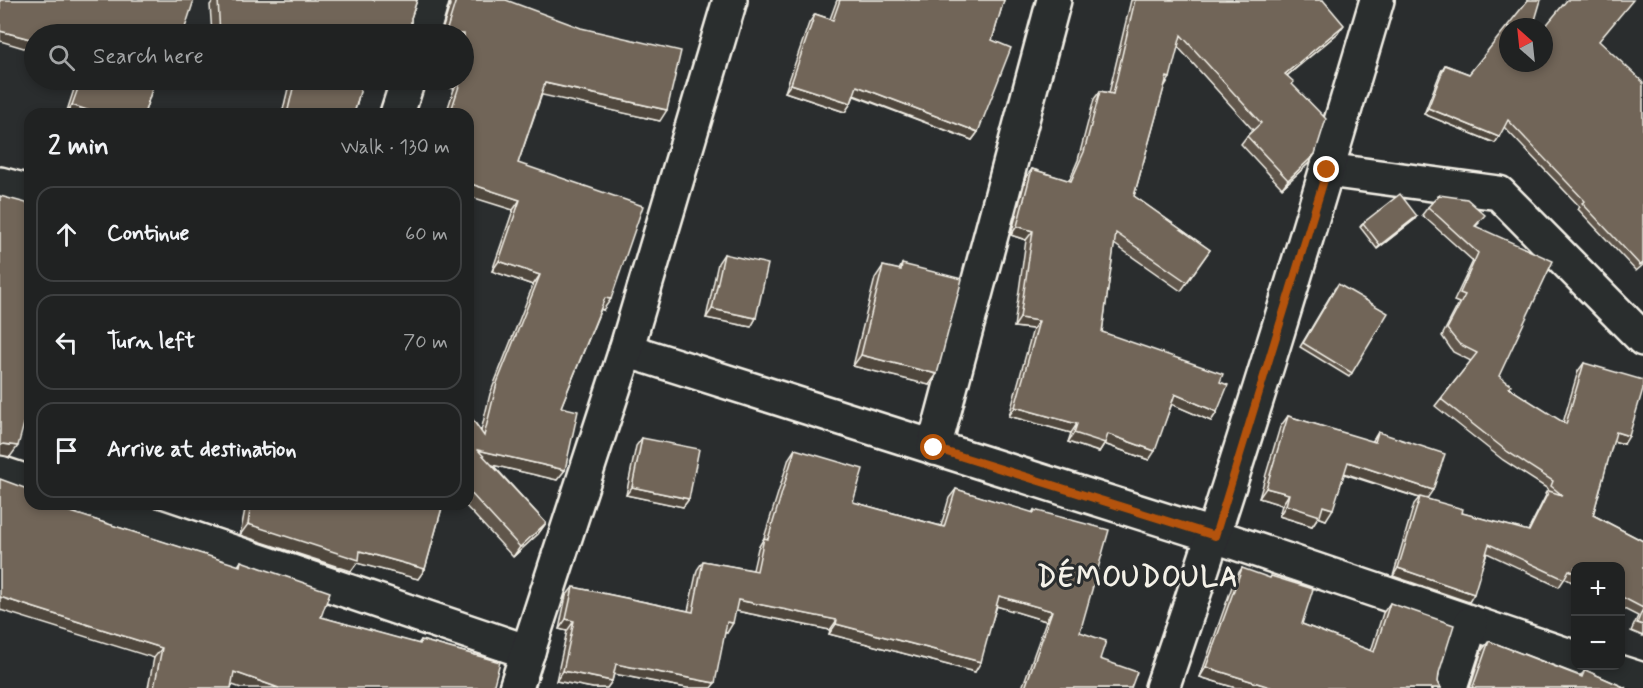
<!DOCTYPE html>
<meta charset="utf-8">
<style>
:root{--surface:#202222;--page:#2d2f2f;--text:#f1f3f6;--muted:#a2a4a5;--line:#3d3f40}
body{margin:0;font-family:Mynerve,sans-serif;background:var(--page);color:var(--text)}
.controls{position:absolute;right:18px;bottom:18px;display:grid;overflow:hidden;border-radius:12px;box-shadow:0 3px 9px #0003}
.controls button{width:54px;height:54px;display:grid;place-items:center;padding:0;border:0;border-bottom:2px solid var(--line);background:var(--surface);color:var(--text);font:30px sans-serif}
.compass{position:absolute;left:1499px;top:18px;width:54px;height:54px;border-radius:50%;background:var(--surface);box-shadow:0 3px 9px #0003;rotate:333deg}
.stop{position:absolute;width:18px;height:18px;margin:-14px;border:4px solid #b45309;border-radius:50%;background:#fff}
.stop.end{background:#b45309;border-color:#fff;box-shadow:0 2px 6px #0008}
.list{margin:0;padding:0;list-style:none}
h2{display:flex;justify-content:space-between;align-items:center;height:78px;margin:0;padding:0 24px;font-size:26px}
h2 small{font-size:20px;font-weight:400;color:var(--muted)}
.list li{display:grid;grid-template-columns:39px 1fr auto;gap:18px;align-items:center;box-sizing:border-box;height:96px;margin:0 12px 12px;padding:0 12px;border:2px solid var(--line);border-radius:18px}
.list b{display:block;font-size:22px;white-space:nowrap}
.list em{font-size:20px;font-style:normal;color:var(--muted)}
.icon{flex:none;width:33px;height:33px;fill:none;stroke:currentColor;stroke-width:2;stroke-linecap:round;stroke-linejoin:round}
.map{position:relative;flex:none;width:1643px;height:688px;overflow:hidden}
.search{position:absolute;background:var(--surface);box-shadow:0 3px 9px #0003;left:24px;top:24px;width:450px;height:66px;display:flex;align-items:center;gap:15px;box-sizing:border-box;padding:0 21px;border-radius:33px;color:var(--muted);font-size:22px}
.panel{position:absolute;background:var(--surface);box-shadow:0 3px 9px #0003;left:24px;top:108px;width:450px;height:402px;border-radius:18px}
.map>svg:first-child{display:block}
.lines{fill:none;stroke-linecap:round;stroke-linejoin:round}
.minor-casing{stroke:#f4f1e8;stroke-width:38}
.minor{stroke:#2a2d2e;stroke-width:33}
.wall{fill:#61574c;stroke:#f4f1e8;stroke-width:1.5}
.shaded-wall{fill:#4f473e;stroke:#f4f1e8;stroke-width:1.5}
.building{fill:#716558;stroke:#f4f1e8;stroke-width:1.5}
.route{stroke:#b45309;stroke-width:8}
.labels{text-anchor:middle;stroke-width:6;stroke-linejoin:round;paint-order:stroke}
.district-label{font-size:28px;font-weight:bold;letter-spacing:1.5px;fill:#f4f1e8;stroke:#2a2d2e}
</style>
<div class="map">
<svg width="1643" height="688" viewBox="0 0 1643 688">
<rect width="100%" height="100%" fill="#2a2d2e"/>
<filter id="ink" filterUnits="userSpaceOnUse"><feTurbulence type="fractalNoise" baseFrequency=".0167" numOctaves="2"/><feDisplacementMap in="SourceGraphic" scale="12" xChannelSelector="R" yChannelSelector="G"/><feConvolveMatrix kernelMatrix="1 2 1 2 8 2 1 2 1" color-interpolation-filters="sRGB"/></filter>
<g filter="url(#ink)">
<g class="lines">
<!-- minor casing -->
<g class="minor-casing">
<g id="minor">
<polyline points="422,34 432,0"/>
<polyline points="397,114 408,80"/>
<polyline points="1327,170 1499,193 1643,339"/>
<polyline points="0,184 30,192"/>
<polyline points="626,350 1215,536 1576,658"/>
<polyline points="934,448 1054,0"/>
<polyline points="0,473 30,483"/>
<polyline points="91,504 528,652"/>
<polyline points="1599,666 1643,680"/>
<polyline points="516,688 626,350 730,0"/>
<path d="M1162,688C1240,461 1309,231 1377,0"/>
<polyline points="1450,688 1471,623"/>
</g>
</g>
<!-- minor -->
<use href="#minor" class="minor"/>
</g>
<!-- wall -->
<g class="wall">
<polygon points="214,0 417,0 411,18 411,28 415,34 212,34 210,5"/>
<polygon points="449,0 506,0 660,121 542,94 518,163 603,310 601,309 561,407 565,470 557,480 493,465 546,523 538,534 513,557 464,504 468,504 468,413 481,431 490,394 533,285 492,271 513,210 468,114 446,114 454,89 464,34 441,34 450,5"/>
<polygon points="837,0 1004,0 992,40 978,132 972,140 854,96 851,103 845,112 785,92 809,23 815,14 830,19"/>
<polygon points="1131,0 1323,0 1338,33 1287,76 1292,84 1315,154 1309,163 1282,188 1241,144 1247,136 1253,130 1178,47 1164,87 1134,196 1210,250 1181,291 1114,244 1102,332 1220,382 1217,412 1211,421 1172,404 1149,460 1104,444 1099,452 1068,442 1071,433 1009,416 1033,329 1014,327 1026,240 1011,235 1026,177 1032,169 1069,181 1078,160 1094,99 1100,91 1109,93"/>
<polygon points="1599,41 1643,265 1636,271 1578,209 1580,207 1504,127 1495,143 1424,114 1441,71 1445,65 1469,74 1508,63"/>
<polygon points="77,80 155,80 144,114 66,114"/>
<polygon points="290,80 363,80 354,114 282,114"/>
<polygon points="1428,207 1479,223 1476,226 1499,376 1509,388 1563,423 1578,371 1584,363 1624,444 1613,441 1593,515 1643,541 1643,636 1631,631 1638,616 1620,607 1620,567 1575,567 1575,584 1565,578 1559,587 1487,553 1469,602 1393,576 1414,504 1419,498 1344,474 1326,520 1318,517 1312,526 1279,516 1282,505 1259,498 1280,427 1288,416 1372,442 1378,432 1427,499 1462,513 1528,531 1546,495 1545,494 1548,489 1503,460 1435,406 1471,361 1453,352 1442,336 1459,303 1454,301 1473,261 1422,215"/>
<polygon points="1417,216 1414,220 1377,249 1360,227 1363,223"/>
<polygon points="724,254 756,318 751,327 706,318 718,263"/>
<polygon points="902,264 929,385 853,366 875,278 883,266 899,270"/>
<polygon points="1335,288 1352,373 1349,377 1300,347"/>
<polygon points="642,438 689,499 683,507 626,495 636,446"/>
<polygon points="795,449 853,502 941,526 949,498 956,489 1032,513 1034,510 1080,632 1100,659 1131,688 1022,688 1046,621 997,606 975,672 829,634 830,630 736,611 727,633 725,632 711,688 687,688 614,674 612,681 607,688 593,688 556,681 567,631 559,629 566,596 573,587 688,611 697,570 703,561 753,570 758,548 764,538 789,458"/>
<polygon points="246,504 443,504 425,569 418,579 357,563 351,571 240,535"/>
<polygon points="55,507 238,566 241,561 321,617 418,644 421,640 500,662 232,685 231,688 148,688 154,658"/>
<polygon points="1242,568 1302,624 1371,651 1383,613 1390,603 1439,673 1438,682 1441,688 1236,688 1200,677 1235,578"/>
<polygon points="1489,641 1581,676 1585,670 1626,688 1470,688 1482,650"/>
</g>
<!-- shaded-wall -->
<g class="shaded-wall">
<polygon points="1344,25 1338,33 1279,82 1285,74"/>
<polygon points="0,31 34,40 34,51 0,41"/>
<polygon points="1167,77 1170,78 1164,87"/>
<polygon points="427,80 461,80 454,89"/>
<polygon points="545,83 667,110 660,121 538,94"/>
<polygon points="791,84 851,103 845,112 785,92"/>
<polygon points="857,86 978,132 972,140 851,94"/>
<polygon points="72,105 99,114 66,114"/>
<polygon points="1428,108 1499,137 1495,143 1424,114"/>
<polygon points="1315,154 1309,163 1282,188 1288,180"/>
<polygon points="468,183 520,200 513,210 468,196"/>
<polygon points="1417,216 1414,220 1377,249 1380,245"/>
<polygon points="1017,226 1033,231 1026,240 1011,235"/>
<polygon points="499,261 540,275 533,285 492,271"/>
<polygon points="605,298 611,299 603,310 598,308"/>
<polygon points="712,309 756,318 751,327 706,318"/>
<polygon points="1020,318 1039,321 1033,329 1014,327"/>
<polygon points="861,355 937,374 929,385 853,366"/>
<polygon points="1175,394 1217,412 1211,421 1169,403"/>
<polygon points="1015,407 1077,424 1071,433 1009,416"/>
<polygon points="1616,432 1629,436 1624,444 1610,440"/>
<polygon points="1074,433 1108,434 1155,451 1149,460 1104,444 1099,452 1068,442"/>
<polygon points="3,444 18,446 10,457 0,455 0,446"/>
<polygon points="478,450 565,470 557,480 471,460"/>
<polygon points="1348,462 1433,490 1426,500 1341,472"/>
<polygon points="632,487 689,499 683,507 626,495"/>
<polygon points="1266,488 1289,494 1282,505 1259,498"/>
<polygon points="1286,505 1323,506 1333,509 1326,520 1318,517 1312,526 1279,516"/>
<polygon points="546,523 538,534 513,557 520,547"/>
<polygon points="248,524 360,551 425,569 418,579 357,563 351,571 240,535"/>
<polygon points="1398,568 1474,594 1469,602 1393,576"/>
<polygon points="999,596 1052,611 1046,621 993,605"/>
<polygon points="0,597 162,648 154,658 0,610"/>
<polygon points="738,600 837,620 830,630 732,610"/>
<polygon points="566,619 574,621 567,631 559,629"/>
<polygon points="727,622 733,623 727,633 721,632"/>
<polygon points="836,624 981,662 975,672 829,634"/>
<polygon points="616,664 715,683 711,688 687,688 609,673"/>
<polygon points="1206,667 1273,688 1236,688 1200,677"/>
<polygon points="563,671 612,681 607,688 593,688 556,681"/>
<polygon points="234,672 279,688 241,688 227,683"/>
</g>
<!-- building -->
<g class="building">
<polygon points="0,0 194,0 183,34 34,34 34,40 0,31"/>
<polygon points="218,0 417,0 411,18 411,28 415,34 380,34 374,33 374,34 220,34"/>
<polygon points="456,0 506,0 581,28 681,51 667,110 545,83 518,163 643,206 611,299 605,298 561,407 578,411 565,470 478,450 546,523 520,547 468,490 468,413 484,436 497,383 540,275 499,261 520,200 468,183 468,114 450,114 461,80 464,80 464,34 444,34 447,29"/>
<polygon points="840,0 1004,0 992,40 1011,48 978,132 857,86 851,103 791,84 815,14 833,20"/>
<polygon points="1135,0 1323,0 1344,25 1285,74 1294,82 1292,84 1326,119 1315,154 1288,180 1247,136 1261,123 1181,35 1170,78 1167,77 1134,196 1210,250 1187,282 1116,233 1102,332 1223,374 1220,382 1228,385 1217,412 1175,394 1155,451 1108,434 1105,443 1074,433 1077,424 1015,407 1039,321 1020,318 1033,231 1017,226 1032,169 1071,181 1084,152 1100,91 1113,94"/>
<polygon points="1528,0 1541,0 1533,27 1508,27 1508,63 1544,63 1544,28 1567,0 1633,0 1599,41 1643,82 1643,263 1640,265 1582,203 1585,201 1508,120 1499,137 1428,108 1445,65 1469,74"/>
<polygon points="81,80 155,80 144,114 99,114 72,105"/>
<polygon points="295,80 363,80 354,114 287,114"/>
<polygon points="1400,194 1417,216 1380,245 1363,223"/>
<polygon points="1439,195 1467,199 1485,215 1475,226 1553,261 1499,376 1511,385 1509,388 1566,424 1584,363 1643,380 1643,389 1629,436 1616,432 1593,515 1643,541 1643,608 1620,596 1620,567 1575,567 1575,573 1569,570 1564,579 1489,544 1474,594 1398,568 1420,497 1463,509 1462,513 1529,531 1549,491 1562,495 1551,486 1553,481 1508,452 1441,399 1477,353 1459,344 1447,329 1465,295 1460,293 1478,253 1428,207"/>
<polygon points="0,196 30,204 30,402 18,446 3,444 0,446"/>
<polygon points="724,254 768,264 756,318 712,309"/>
<polygon points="902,264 962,279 937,374 861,355 883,266 901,270"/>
<polygon points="1338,284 1388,313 1352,373 1303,343"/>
<polygon points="1288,416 1375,442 1378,432 1445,454 1433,490 1348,462 1333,509 1323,506 1320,516 1286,505 1289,494 1266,488"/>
<polygon points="642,438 699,449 689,499 632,487"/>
<polygon points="795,449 863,469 853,502 944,527 956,489 1034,513 1034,510 1109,530 1080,632 1106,641 1100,659 1137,672 1131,688 1025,688 1052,611 999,596 981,662 836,624 837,620 738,600 733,623 727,622 715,683 616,664 612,681 563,671 574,621 566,619 573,587 693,612 703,561 757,571 764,538 768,539"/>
<polygon points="0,479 30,490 30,504 56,504 55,507 240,566 241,561 330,592 321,617 420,644 421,640 500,662 493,688 279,688 234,672 231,688 154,688 162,648 0,597"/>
<polygon points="251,504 443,504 425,569 360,551 359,560 248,524"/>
<polygon points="1242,568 1270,578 1271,576 1313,589 1302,624 1374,652 1390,603 1454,625 1439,673 1438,682 1441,688 1273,688 1206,667"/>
<polygon points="1643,609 1643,625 1637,623"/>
<polygon points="1489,641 1582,677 1585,670 1626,688 1472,688 1474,684"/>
</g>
</g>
<g class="lines" filter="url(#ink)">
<!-- route -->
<polyline class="route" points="934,448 1215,536 1327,170"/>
</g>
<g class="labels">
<!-- district labels -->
<g class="district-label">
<text x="1138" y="586">DÉMOUDOULA</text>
</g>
</g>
</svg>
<div class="controls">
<button>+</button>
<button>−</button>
</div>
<svg class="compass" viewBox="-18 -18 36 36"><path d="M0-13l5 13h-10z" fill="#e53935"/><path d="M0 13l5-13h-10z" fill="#a2a4a5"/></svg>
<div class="stop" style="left:934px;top:448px"></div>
<div class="stop end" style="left:1327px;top:170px"></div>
<div class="search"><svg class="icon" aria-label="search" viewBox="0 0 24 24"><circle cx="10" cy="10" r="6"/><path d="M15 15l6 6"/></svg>Search here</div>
<section class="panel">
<h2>2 min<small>Walk · 130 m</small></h2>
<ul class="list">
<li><svg class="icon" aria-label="ahead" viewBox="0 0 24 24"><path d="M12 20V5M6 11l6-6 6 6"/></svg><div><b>Continue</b></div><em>60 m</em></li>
<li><svg class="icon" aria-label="left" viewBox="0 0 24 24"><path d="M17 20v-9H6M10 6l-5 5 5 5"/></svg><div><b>Turn left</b></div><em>70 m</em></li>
<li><svg class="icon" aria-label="arrive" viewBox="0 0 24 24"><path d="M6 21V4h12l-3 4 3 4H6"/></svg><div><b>Arrive at destination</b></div></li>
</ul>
</section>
</div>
